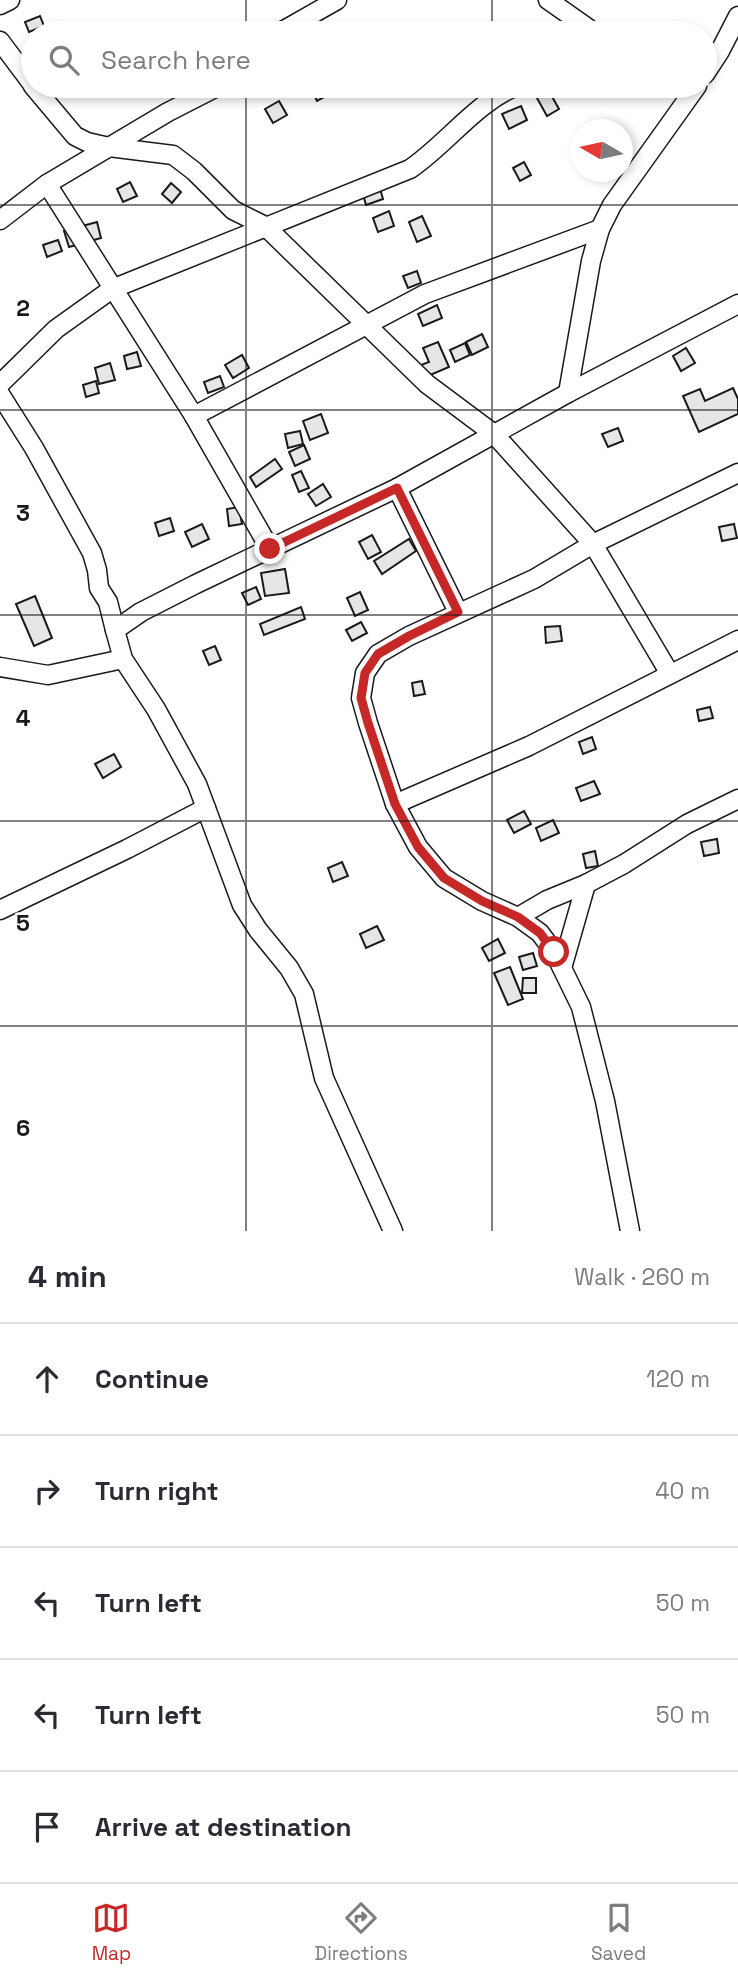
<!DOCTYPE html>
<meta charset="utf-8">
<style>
:root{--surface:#fff;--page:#f2f2f3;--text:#2b2b33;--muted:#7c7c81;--line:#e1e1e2;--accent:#c62828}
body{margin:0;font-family:"Space Grotesk",sans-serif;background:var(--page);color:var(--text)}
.compass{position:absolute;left:570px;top:119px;width:63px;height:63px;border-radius:50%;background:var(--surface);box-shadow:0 4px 10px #0003;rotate:279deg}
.stop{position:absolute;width:21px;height:21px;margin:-16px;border:5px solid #c62828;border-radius:50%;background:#fff}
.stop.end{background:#c62828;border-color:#fff;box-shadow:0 2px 7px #0008}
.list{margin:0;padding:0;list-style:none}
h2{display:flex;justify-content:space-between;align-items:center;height:91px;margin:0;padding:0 28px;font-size:30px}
h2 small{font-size:23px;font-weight:400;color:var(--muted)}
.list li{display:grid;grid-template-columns:46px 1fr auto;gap:21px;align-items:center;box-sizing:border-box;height:112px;padding:0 28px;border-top:2px solid var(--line)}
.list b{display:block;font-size:26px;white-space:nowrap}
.list em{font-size:23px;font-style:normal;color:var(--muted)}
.icon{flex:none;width:38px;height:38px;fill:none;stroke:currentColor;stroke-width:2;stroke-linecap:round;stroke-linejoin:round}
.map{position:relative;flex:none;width:738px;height:1231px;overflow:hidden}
.search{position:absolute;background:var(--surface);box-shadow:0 4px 10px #0003;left:21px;right:21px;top:21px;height:77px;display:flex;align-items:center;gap:18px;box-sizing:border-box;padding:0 24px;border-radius:38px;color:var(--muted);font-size:26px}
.sheet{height:651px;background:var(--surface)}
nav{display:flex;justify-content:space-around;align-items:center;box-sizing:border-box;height:98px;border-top:2px solid var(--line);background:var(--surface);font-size:19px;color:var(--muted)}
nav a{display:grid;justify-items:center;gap:4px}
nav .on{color:var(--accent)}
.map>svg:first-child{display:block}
.building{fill:#e6e6e6;stroke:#1a1a1a;stroke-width:2}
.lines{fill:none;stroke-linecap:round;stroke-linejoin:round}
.street-casing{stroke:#1a1a1a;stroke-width:21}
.street{stroke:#fff;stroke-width:18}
.route{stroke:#c62828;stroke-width:9}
.grid{fill:none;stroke:#1a1a1a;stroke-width:2;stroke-opacity:0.55}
.grid-label{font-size:23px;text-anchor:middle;font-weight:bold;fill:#1a1a1a;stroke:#fff;stroke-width:5;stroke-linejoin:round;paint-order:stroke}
</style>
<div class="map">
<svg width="738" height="1231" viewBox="0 0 738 1231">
<rect width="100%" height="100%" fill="#fff"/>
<!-- building -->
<g class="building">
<polygon points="40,16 44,26 29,32 25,22"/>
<polygon points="426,27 430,33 415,33"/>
<polygon points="316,86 330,86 334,92 317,101 311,89"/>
<polygon points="542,86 546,86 559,109 547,116 533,91"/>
<polygon points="279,101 287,115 273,123 265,109"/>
<polygon points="521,106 527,120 509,129 502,114"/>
<polygon points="524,162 531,175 520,181 513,168"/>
<polygon points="130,182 137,196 123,202 117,189"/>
<polygon points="171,183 181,192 172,203 162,194"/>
<polygon points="379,185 383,199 366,205 362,191"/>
<polygon points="389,211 394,226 378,232 373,218"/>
<polygon points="422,216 431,236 417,242 409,222"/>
<polygon points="97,222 101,238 69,247 64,231"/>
<polygon points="58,240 62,251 47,257 43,245"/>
<polygon points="417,271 421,283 408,288 403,276"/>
<polygon points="437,305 442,318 423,326 418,314"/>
<polygon points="482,334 488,347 472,355 466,342"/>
<polygon points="438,342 449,367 421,379 416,367 429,362 423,348"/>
<polygon points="465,343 470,355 455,362 450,350"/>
<polygon points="686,348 695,363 681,371 673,356"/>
<polygon points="137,352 141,366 127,369 124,356"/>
<polygon points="242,355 249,368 233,378 225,365"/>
<polygon points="110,363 115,380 99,384 95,368"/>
<polygon points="220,376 224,387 208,393 204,382"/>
<polygon points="96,381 99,393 86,397 83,385"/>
<polygon points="733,388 738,399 738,414 699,432 683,396 700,389 705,401"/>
<polygon points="321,414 328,433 310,440 303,421"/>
<polygon points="618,428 623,441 608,447 602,434"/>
<polygon points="300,431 303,444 288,448 285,434"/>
<polygon points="304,445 310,459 295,466 289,452"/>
<polygon points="275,459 282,469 256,487 250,477"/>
<polygon points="301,471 309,488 299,492 292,475"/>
<polygon points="323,484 331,497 316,506 308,494"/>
<polygon points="239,507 242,524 229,526 227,509"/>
<polygon points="170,518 174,531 159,536 155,523"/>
<polygon points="202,524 209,539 192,547 185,532"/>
<polygon points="734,524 737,538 722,541 719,527"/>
<polygon points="372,535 381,552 368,559 359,542"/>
<polygon points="409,539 416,551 382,574 374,561"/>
<polygon points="285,569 289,593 265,596 261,573"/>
<polygon points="256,587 261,599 248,605 242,593"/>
<polygon points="360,592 368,610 355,616 347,598"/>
<polygon points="35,596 52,638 34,646 16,604"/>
<polygon points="301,607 305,619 264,635 260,624"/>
<polygon points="361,622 367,633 352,641 346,630"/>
<polygon points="560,626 562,641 546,643 545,627"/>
<polygon points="215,646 221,660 209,665 203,651"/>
<polygon points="422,681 425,694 414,696 412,683"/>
<polygon points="710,707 713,718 699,721 697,710"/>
<polygon points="592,737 596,749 583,754 579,742"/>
<polygon points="114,754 121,767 103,778 95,764"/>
<polygon points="594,781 600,794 581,801 576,788"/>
<polygon points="524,811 531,824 514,833 507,820"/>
<polygon points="553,820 559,833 541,841 536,828"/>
<polygon points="717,839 719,853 704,856 701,842"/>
<polygon points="595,851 598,866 586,868 583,854"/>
<polygon points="342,862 348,876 333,882 328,868"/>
<polygon points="377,926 384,940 366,948 360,934"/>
<polygon points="498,939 505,953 489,961 482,948"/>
<polygon points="533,953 537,966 523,970 519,957"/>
<polygon points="510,967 523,999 508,1005 494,973"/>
<polygon points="523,978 536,978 536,993 522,993"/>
</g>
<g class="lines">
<!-- street casing -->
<g class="street-casing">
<g id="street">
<polyline points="548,0 595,33"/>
<polyline points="0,5 10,0"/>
<polyline points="279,33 337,0"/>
<polyline points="0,41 33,85"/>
<polyline points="705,74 720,51 738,16"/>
<polyline points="33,86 75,136 87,142 109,147 173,155 194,171 233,210 265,226 427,384 494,434 593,544 670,674"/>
<polyline points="47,184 194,416 270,549"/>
<polyline points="0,220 47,184 168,112 213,89 216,86"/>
<path d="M0,384L56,329L112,289L410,169C447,144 476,102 517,86"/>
<polyline points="568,393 591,261 600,229 612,205 697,86"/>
<polyline points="0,394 34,448 92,553 97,570 99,588 108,602 115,630"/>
<polyline points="194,416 425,294 600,229"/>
<polyline points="397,488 458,612"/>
<polyline points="0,667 48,675 123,659"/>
<polyline points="395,804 529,746 738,640"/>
<polyline points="0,910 127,849 206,808"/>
<polyline points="518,917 547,900 586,884 624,864 687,824 738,799"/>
<polyline points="562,968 586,884"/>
<polyline points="393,1231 324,1078 304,994 289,968 258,930 242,905 197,784 156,709 123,659 115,630 141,612 196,584 397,488 568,393 738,304"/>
<polyline points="630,1231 605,1101 581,1007 562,968 554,952 540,933 518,917 482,901 444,878 418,847 395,804 368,723 361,698 365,673 378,654 409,636 534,579 593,544 738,473"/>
</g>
</g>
<!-- street -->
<use href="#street" class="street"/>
</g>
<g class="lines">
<!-- route -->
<polyline class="route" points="270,549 397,488 458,612 409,636 378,654 365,673 361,698 368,723 395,804 418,847 444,878 482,901 518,917 540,933 554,952"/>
</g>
<!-- grid -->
<path class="grid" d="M246,0V33M492,0V33M246,86V1231M492,86V1231M0,205H738M0,410H738M0,615H738M0,821H738M0,1026H738"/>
<g class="grid-label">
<text x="23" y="316">2</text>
<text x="23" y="521">3</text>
<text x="23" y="726">4</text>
<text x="23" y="931">5</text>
<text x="23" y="1136">6</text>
</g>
</svg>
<svg class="compass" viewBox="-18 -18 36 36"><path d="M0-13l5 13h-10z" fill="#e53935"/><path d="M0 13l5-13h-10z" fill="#7c7c81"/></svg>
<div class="stop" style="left:554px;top:952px"></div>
<div class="stop end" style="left:270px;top:549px"></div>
<div class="search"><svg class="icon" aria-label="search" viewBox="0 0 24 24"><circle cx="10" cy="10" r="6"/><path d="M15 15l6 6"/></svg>Search here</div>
</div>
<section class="sheet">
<h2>4 min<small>Walk · 260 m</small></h2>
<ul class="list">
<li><svg class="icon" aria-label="ahead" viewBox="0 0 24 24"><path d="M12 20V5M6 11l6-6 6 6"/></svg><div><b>Continue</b></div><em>120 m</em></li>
<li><svg class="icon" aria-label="right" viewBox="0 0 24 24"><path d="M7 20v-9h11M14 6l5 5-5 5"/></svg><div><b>Turn right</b></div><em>40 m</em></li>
<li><svg class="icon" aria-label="left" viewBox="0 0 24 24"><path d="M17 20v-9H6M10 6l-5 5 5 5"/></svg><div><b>Turn left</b></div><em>50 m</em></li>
<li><svg class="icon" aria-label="left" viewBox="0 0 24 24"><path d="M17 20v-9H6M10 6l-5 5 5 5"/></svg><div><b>Turn left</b></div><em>50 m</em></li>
<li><svg class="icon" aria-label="arrive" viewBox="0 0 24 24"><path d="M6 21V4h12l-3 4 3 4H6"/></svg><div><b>Arrive at destination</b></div></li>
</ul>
</section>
<nav>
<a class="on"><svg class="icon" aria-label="map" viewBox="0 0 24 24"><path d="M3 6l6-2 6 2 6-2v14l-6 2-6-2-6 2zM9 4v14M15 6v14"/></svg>Map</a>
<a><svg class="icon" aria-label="directions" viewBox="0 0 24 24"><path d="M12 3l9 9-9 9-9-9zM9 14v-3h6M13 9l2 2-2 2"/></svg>Directions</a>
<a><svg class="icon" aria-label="saved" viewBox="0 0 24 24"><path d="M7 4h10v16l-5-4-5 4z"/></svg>Saved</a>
</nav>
